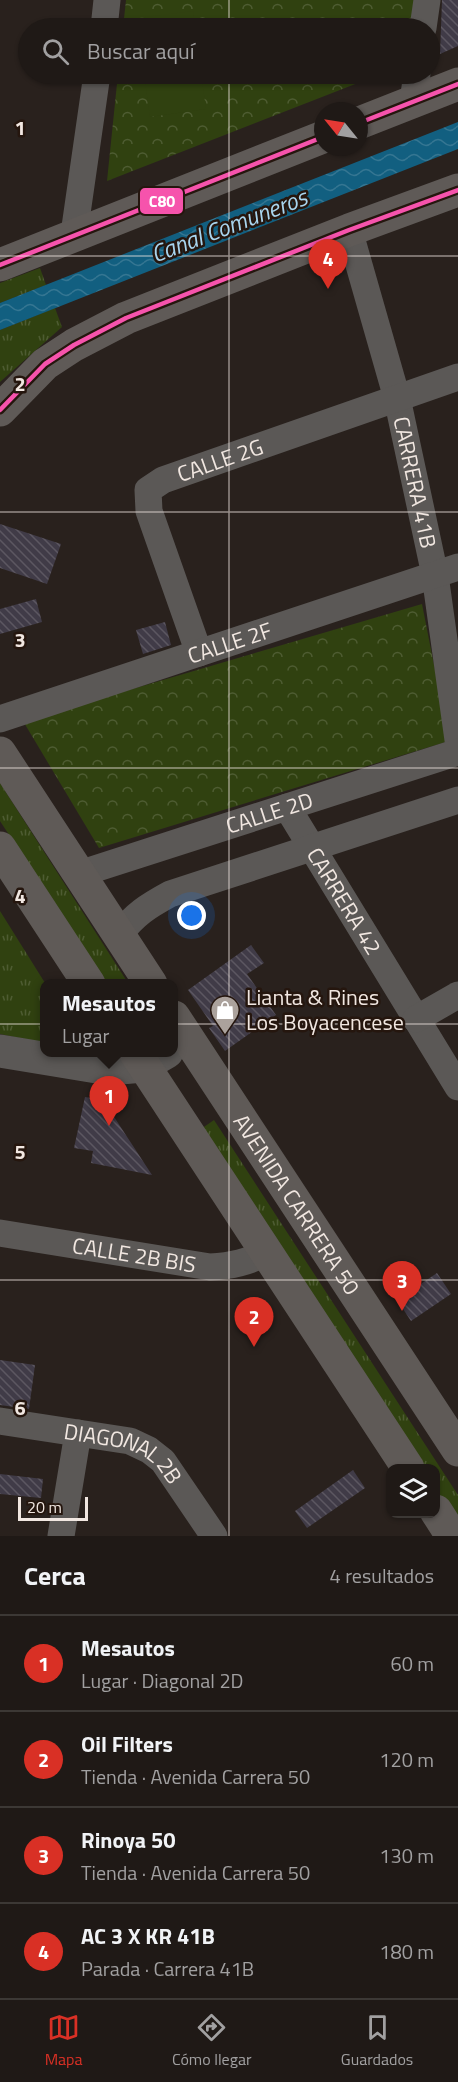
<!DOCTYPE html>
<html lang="es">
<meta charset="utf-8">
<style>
:root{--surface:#1f1916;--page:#2c2623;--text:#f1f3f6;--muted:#a1a0a1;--line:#3c3835;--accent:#d93025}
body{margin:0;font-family:"Titillium Web",sans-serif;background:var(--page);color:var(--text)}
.controls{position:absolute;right:18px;bottom:18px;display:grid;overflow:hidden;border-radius:12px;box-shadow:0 2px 4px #0004}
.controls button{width:54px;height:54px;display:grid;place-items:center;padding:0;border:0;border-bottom:2px solid var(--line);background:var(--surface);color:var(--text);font:30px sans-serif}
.compass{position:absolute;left:314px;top:102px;width:54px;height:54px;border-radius:50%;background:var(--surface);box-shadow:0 2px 4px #0004;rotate:300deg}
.scale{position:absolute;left:18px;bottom:15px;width:70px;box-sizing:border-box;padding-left:6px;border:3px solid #f1e7e1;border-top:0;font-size:16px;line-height:21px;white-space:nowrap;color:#f1e7e1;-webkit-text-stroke:4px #25160e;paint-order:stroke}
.you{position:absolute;left:192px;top:916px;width:21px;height:21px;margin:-15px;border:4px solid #fff;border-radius:50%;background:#1a73e8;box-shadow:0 0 0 9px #1a73e833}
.badge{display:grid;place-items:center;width:39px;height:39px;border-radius:50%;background:var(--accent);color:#fff;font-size:20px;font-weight:700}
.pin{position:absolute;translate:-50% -50px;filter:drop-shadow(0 2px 3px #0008)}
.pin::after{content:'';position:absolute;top:32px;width:21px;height:18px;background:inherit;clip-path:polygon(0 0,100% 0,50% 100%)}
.popup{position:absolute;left:40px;top:979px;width:138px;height:78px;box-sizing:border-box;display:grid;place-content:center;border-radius:12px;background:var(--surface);filter:drop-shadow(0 2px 4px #0005);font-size:20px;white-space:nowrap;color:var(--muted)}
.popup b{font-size:22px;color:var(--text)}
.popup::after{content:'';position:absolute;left:50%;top:100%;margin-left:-12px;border:12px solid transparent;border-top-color:var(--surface)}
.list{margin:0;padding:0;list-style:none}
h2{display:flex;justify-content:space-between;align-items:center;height:78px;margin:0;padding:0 24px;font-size:26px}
h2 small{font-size:20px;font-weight:400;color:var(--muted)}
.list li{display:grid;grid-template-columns:39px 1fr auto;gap:18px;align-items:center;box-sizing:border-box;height:96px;padding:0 24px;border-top:2px solid var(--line)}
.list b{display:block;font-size:22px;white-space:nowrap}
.list p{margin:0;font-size:20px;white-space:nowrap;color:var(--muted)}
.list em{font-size:20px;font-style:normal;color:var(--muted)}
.icon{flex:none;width:33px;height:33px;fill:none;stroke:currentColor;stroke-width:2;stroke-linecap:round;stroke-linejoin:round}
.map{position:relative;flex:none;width:458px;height:1536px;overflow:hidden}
.search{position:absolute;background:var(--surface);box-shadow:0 2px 4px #0004;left:18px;right:18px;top:18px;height:66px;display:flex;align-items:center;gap:15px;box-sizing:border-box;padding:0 21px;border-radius:33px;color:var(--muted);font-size:22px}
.sheet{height:462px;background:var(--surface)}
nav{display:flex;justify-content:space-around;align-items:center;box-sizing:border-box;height:84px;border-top:2px solid var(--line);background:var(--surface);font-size:16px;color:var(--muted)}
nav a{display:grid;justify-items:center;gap:3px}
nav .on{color:var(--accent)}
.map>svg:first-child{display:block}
.grass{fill:url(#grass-tufts)}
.park{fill:url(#park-crowns)}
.pitch{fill:#304110}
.water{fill:url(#water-waves)}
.building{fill:url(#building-back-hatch)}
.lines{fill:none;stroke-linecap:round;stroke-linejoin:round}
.minor{stroke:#5b5856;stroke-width:27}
.tertiary{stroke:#5b5856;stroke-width:33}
.secondary{stroke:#5f5a57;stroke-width:33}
.bus-1-casing{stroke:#25160e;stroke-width:9}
.bus-1{stroke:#f653ac;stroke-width:4.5}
.grid{fill:none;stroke:#f1e7e1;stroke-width:1.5;stroke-opacity:0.55}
.labels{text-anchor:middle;stroke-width:5;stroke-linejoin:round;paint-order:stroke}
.street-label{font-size:22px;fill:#f1e7e1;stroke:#25160e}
.poi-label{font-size:22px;fill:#f1e7e1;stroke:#25160e;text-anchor:start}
.water-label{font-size:24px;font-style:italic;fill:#a8d5ef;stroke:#25160e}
.grid-label{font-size:20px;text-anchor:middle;font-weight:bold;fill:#f1e7e1;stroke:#25160e;stroke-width:5;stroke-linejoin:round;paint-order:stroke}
.line-badge{stroke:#25160e;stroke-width:2}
.badge-label{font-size:16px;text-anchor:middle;font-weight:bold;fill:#fff}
</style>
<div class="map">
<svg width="458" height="1536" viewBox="0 0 458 1536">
<defs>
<pattern id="grass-tufts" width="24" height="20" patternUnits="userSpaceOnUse" patternTransform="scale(1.5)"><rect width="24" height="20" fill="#304110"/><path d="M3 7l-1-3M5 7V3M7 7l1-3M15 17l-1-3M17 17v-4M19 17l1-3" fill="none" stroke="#4e5c32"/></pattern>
<pattern id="park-crowns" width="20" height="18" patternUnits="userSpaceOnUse" patternTransform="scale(1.5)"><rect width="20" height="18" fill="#304110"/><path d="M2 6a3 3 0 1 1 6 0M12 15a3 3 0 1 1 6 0" fill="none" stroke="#4e5c32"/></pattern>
<pattern id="water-waves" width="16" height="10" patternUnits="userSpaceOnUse" patternTransform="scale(1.5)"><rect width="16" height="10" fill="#125f80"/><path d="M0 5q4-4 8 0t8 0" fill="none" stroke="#357692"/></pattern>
<pattern id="building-back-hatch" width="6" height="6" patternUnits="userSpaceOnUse" patternTransform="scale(1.5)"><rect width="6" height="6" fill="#403b47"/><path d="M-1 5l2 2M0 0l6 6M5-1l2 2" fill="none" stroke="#5c5761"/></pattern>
</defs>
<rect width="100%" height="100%" fill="#29211d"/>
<!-- grass -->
<g class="grass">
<polygon points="40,268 46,285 0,303 0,283"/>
<polygon points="55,308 62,327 0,382 0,330"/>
<polygon points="0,783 128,983 106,983 0,821"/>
<polygon points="0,911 45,983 44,1043 0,1034"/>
<polygon points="214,1120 458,1495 458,1525 436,1490 436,1468 421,1468 201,1129"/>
</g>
<!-- park -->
<g class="park">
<polygon points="126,0 417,0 413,28 123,28"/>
<polygon points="118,74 381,74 107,181"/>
<polygon points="422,604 449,741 99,848 23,721"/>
</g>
<!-- pitch -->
<g class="pitch">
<polygon points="193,11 195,28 139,28 137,18"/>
<polygon points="144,74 201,74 206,109 150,117"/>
</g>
<!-- water -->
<polygon class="water" points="458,122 458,149 0,330 0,303"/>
<!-- building -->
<g class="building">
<polygon points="442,0 458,0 458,46 440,54"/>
<polygon points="0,524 61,544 47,584 0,568"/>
<polygon points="36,599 42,622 0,634 0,609"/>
<polygon points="165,622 171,645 143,654 136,630"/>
<polygon points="251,945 264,963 247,974 276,1015 225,1051 209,1028 213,1026 188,990"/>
<polygon points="85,1097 103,1100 152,1175 91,1163 93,1151 74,1148"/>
<polygon points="437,1273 451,1294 411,1321 397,1300"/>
<polygon points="0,1360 35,1365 29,1409 0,1405"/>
<polygon points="353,1470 365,1488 307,1528 295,1511"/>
<polygon points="0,1474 43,1479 41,1498 0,1494"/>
</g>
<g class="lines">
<!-- minor -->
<g class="minor">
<polyline points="104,28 107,0"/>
<polyline points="423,28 427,0"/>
<polyline points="413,101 417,74"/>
<path id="s1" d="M349,230L397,398L435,575L458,740"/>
<polyline points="74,234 97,74"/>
<path id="s2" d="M199,653L149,511L148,490L163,480L458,377"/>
<path id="s3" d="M0,719L458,567"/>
<path id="s4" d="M287,807L458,1087"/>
<path id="s5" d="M79,874L458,752"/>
<path d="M119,935C135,914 148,906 170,894L458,800"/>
<polyline points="416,1019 458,995"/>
<path id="s6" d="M0,1233L210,1267C232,1266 248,1262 268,1252"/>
<path id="s7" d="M0,1421L130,1441L149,1450L163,1461L214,1536"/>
<polyline points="61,1536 78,1433"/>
</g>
<!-- tertiary -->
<polyline class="tertiary" points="0,1051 109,1069 143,1066 167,1052"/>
<!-- secondary -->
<g class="secondary">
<polyline points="359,123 458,84"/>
<polyline points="0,265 323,137"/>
<polyline points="0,410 45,364 74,345 126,318 349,230 458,190"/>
<polyline points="0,753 151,984"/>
<polyline points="0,848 89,984"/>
<path id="s8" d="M174,1017L458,1450"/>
<polyline points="135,1052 408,1468"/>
<polyline points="436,1511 452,1536"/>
</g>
<!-- bus-1 casing -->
<g class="bus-1-casing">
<g id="bus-1">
<polyline points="359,123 458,84"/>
<polyline points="0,265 323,137"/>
<polyline points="0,410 45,364 74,345 126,318 349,230 458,190"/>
</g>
</g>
<!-- bus-1 -->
<use href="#bus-1" class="bus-1"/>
</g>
<!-- grid -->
<path class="grid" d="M229,0V28M229,74V1536M0,256H458M0,512H458M0,768H458M0,1024H458M0,1280H458"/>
<!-- icons -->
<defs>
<g id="shop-pin" transform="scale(1.5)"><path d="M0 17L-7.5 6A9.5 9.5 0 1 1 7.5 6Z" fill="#aba29c" stroke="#25160e"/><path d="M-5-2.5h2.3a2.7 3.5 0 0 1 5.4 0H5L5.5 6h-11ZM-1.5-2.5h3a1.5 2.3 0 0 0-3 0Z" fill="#fff"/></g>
</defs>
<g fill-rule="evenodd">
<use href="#shop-pin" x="225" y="1010"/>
</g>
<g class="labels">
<!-- street labels -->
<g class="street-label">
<text dy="8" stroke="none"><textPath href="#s2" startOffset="250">CALLE 2G</textPath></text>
<text dy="8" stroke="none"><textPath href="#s1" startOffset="261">CARRERA 41B</textPath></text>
<text dy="8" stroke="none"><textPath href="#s3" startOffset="242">CALLE 2F</textPath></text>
<text dy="8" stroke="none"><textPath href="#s5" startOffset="200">CALLE 2D</textPath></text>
<text dy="8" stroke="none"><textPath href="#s4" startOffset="110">CARRERA 42</textPath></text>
<text dy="8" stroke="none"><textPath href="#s8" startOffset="224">AVENIDA CARRERA 50</textPath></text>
<text dy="8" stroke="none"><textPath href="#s6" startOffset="136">CALLE 2B BIS</textPath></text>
<text dy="8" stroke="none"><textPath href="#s7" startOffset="130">DIAGONAL 2B</textPath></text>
</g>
<!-- poi labels -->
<g class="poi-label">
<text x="246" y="1005">Lianta &amp; Rines<tspan x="246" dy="25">Los Boyacencese</tspan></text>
</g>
<!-- water labels -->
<g class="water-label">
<text transform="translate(229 226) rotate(-21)" y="8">Canal Comuneros</text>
</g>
</g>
<g class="grid-label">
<text x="20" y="135">1</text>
<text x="20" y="391">2</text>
<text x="20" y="647">3</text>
<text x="20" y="903">4</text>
<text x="20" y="1159">5</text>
<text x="20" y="1415">6</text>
</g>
<rect class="line-badge" x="139" y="187" width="45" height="28" rx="6" fill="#f653ac"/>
<g class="badge-label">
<text x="162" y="207">C80</text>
</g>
</svg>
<div class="controls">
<button><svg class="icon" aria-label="layers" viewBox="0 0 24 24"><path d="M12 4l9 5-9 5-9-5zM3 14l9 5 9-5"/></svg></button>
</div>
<svg class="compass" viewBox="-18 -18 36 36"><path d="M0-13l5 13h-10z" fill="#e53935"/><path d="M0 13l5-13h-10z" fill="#a1a0a1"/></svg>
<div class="scale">20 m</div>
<div class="you"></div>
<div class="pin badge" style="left:109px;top:1126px">1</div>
<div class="popup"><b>Mesautos</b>Lugar</div>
<div class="pin badge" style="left:254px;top:1347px">2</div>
<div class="pin badge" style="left:402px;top:1311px">3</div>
<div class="pin badge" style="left:328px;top:289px">4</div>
<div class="search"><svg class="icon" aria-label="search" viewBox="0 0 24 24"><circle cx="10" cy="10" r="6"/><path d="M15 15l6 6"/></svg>Buscar aquí</div>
</div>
<section class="sheet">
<h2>Cerca<small>4 resultados</small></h2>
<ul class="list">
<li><span class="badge">1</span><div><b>Mesautos</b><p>Lugar · Diagonal 2D</p></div><em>60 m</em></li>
<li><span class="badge">2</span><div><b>Oil Filters</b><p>Tienda · Avenida Carrera 50</p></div><em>120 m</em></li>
<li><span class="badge">3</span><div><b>Rinoya 50</b><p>Tienda · Avenida Carrera 50</p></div><em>130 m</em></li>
<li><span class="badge">4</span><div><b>AC 3 X KR 41B</b><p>Parada · Carrera 41B</p></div><em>180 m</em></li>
</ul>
</section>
<nav>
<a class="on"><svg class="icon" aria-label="map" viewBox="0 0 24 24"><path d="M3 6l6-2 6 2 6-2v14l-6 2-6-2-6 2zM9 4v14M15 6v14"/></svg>Mapa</a>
<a><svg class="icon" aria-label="directions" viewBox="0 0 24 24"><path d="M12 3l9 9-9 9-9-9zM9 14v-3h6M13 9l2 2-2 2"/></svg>Cómo llegar</a>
<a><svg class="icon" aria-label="saved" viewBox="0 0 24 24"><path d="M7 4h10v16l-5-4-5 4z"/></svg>Guardados</a>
</nav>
